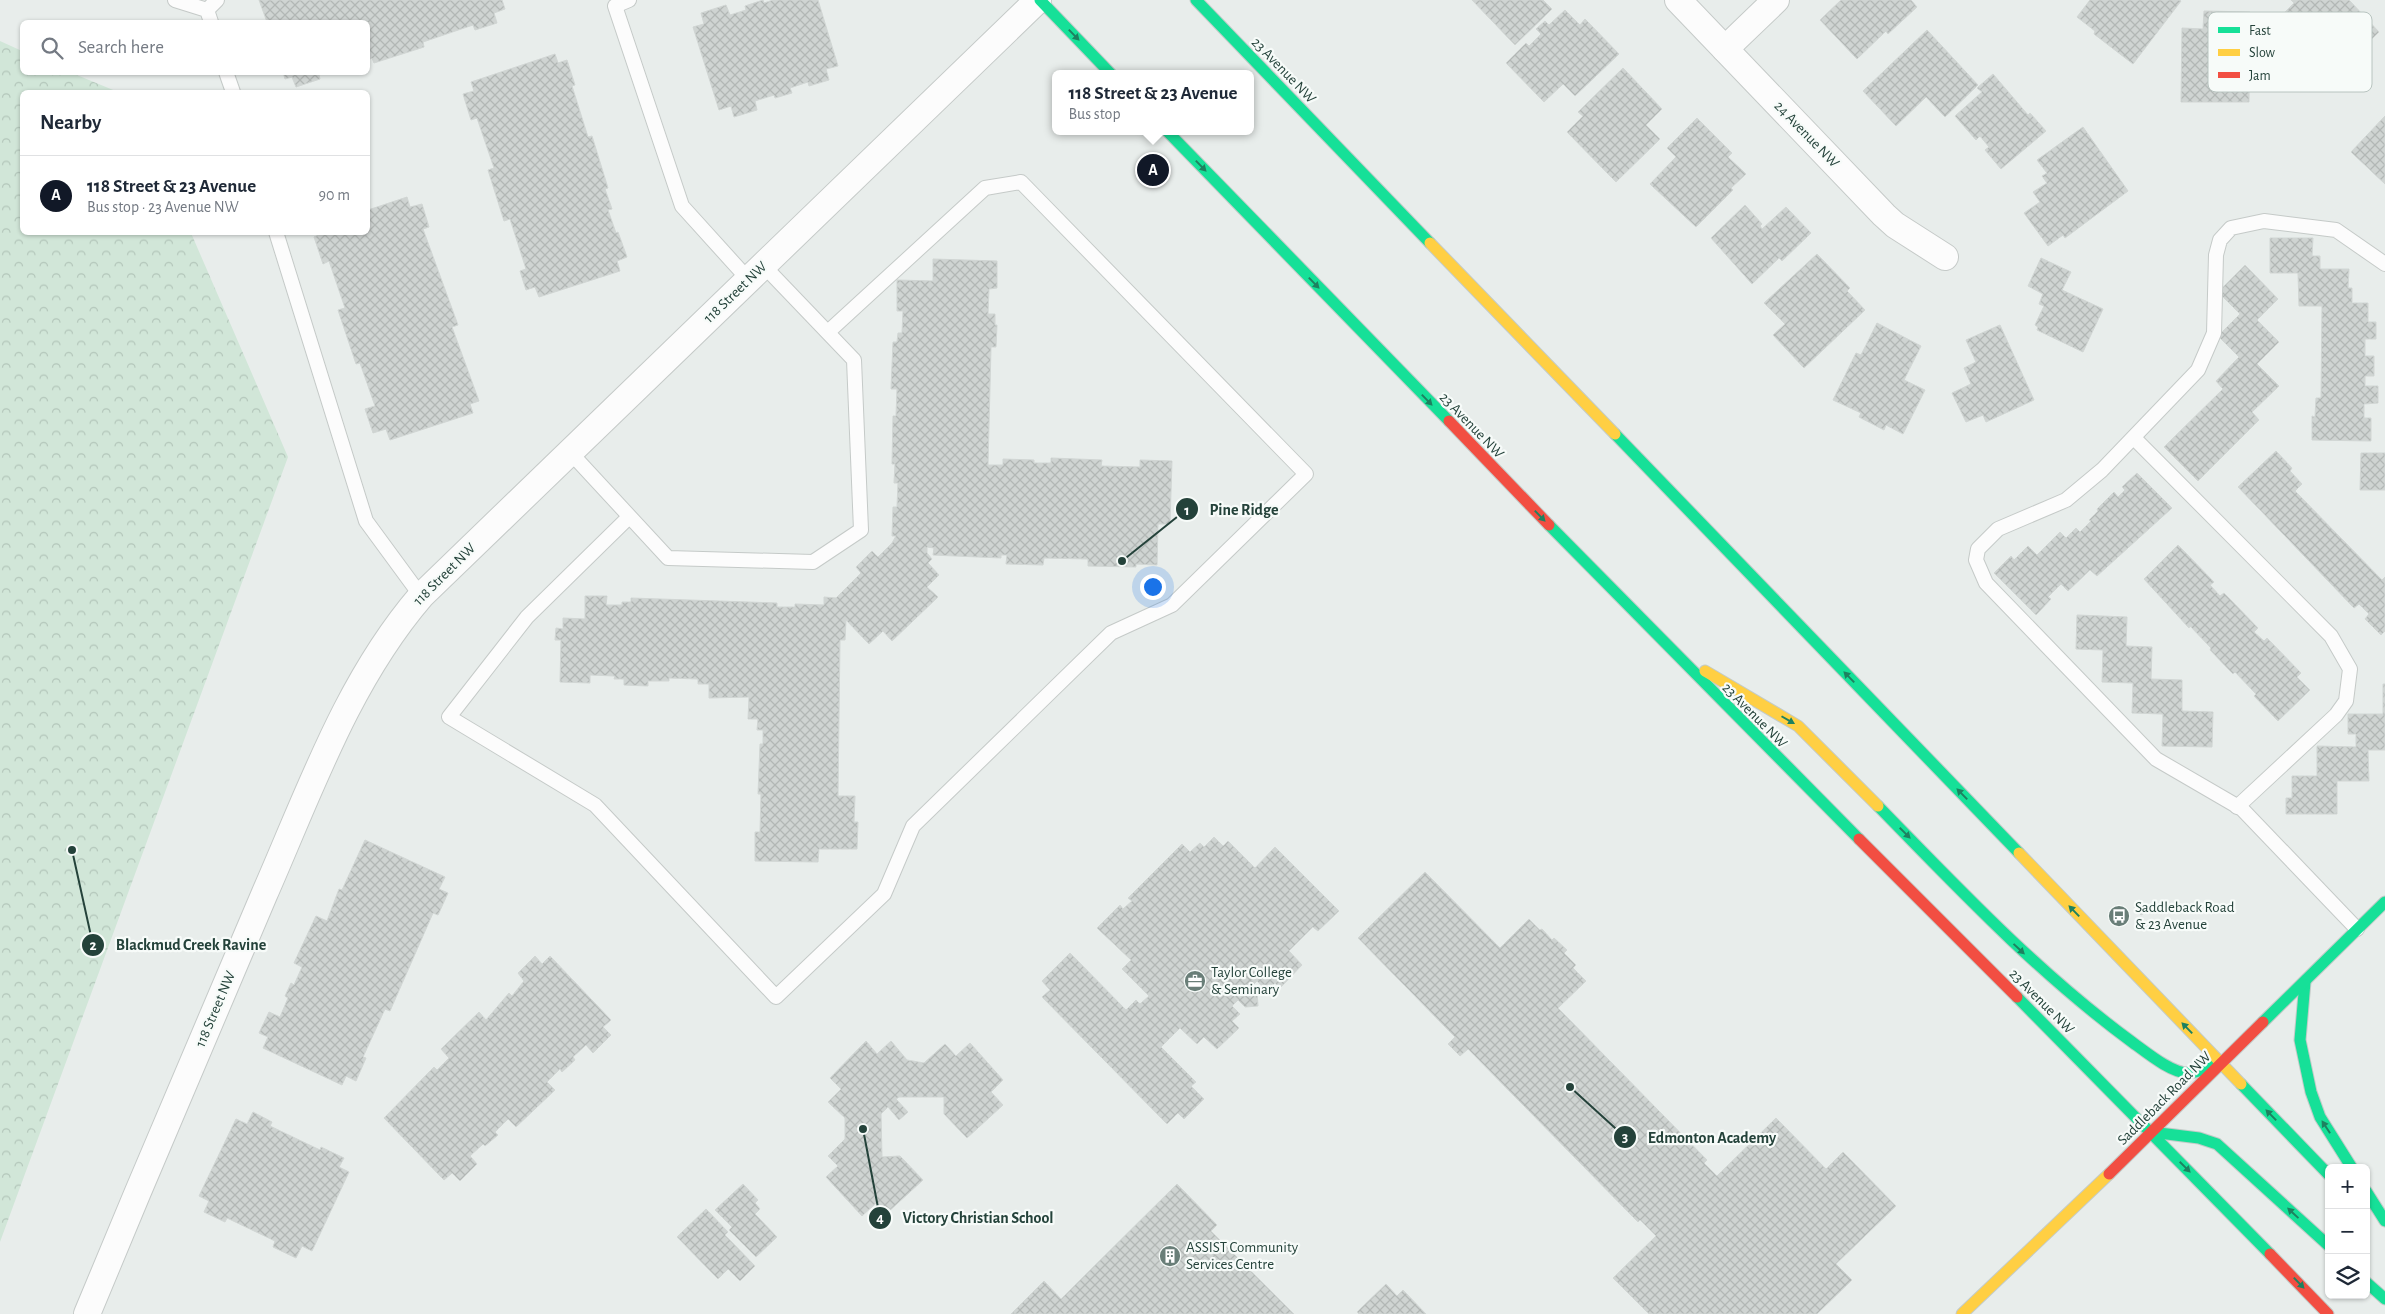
<!DOCTYPE html>
<meta charset="utf-8">
<style>
:root{--surface:#fff;--page:#f2f2f3;--text:#1f2937;--muted:#747a83;--line:#e0e1e3;--accent:#111827}
body{margin:0;font-family:"Alegreya Sans",sans-serif;background:var(--page);color:var(--text)}
.controls{position:absolute;right:15px;bottom:15px;display:grid;overflow:hidden;border-radius:8px;box-shadow:0 1px 4px #0004}
.controls button{width:45px;height:45px;display:grid;place-items:center;padding:0;border:0;border-bottom:1px solid var(--line);background:var(--surface);color:var(--text);font:25px sans-serif}
.you{position:absolute;left:1152px;top:586px;width:18px;height:18px;margin:-12px;border:4px solid #fff;border-radius:50%;background:#1a73e8;box-shadow:0 0 0 8px #1a73e833}
.badge{display:grid;place-items:center;width:32px;height:32px;border-radius:50%;background:var(--accent);color:#fff;font-size:16px;font-weight:700}
.pin{position:absolute;translate:-50% -50%;border:2px solid #fff;box-shadow:0 1px 5px #0006}
.popup{position:absolute;left:1052px;top:70px;width:202px;height:65px;box-sizing:border-box;display:grid;place-content:center;border-radius:8px;background:var(--surface);filter:drop-shadow(0 1px 4px #0005);font-size:16px;white-space:nowrap;color:var(--muted)}
.popup b{font-size:19px;color:var(--text)}
.popup::after{content:'';position:absolute;left:50%;top:100%;margin-left:-10px;border:10px solid transparent;border-top-color:var(--surface)}
.list{margin:0;padding:0;list-style:none}
h2{display:flex;justify-content:space-between;align-items:center;height:65px;margin:0;padding:0 20px;font-size:21px}
h2 small{font-size:16px;font-weight:400;color:var(--muted)}
.list li{display:grid;grid-template-columns:32px 1fr auto;gap:15px;align-items:center;box-sizing:border-box;height:80px;padding:0 20px;border-top:1px solid var(--line)}
.list b{display:block;font-size:19px;white-space:nowrap}
.list p{margin:0;font-size:16px;white-space:nowrap;color:var(--muted)}
.list em{font-size:16px;font-style:normal;color:var(--muted)}
.icon{flex:none;width:28px;height:28px;fill:none;stroke:currentColor;stroke-width:2;stroke-linecap:round;stroke-linejoin:round}
.map{position:relative;flex:none;width:2385px;height:1314px;overflow:hidden}
.search{position:absolute;background:var(--surface);box-shadow:0 1px 4px #0004;left:20px;top:20px;width:350px;height:55px;display:flex;align-items:center;gap:12px;box-sizing:border-box;padding:0 18px;border-radius:8px;color:var(--muted);font-size:19px}
.panel{position:absolute;background:var(--surface);box-shadow:0 1px 4px #0004;left:20px;top:90px;width:350px;height:145px;border-radius:8px}
.map>svg:first-child{display:block}
.forest{fill:url(#forest-crowns)}
.building{fill:url(#building-cross-hatch);stroke:#d1d6d4}
.lines{fill:none;stroke-linecap:round;stroke-linejoin:round}
.lane-casing{stroke:#c5cac8;stroke-width:16}
.street-casing{stroke:#c5cac8;stroke-width:28}
.fast-casing{stroke:#c3cbc8;stroke-width:13}
.slow-casing{stroke:#c3cbc8;stroke-width:13}
.jam-casing{stroke:#c3cbc8;stroke-width:13}
.lane{stroke:#fcfcfc;stroke-width:14}
.street{stroke:#fcfcfc;stroke-width:26}
.fast{stroke:#16e098;stroke-width:11}
.slow{stroke:#ffcf43;stroke-width:11}
.jam{stroke:#f24e42;stroke-width:11}
.oneway{fill:#1e8160}
.labels{text-anchor:middle;stroke-width:4.5;stroke-linejoin:round;paint-order:stroke}
.street-label{font-size:15px;fill:#24423a;stroke:#f7fbf9}
.poi-label{font-size:15px;fill:#24423a;stroke:#f7fbf9;text-anchor:start}
.key{fill:#f7fbf9;stroke:#b8c4c0;stroke-width:1}
.key-label{font-size:14px;fill:#24423a}
.leader{fill:none;stroke:#24423a;stroke-width:2}
.callout-dot{fill:#24423a;stroke:#f7fbf9;stroke-width:2}
.mark-label{font-size:15px;text-anchor:middle;font-weight:bold;fill:#fff}
.callout-label{font-size:16px;text-anchor:middle;font-weight:bold;fill:#24423a;stroke:#f7fbf9;stroke-width:4.5;stroke-linejoin:round;paint-order:stroke}
</style>
<div class="map">
<svg width="2385" height="1314" viewBox="0 0 2385 1314">
<defs>
<pattern id="forest-crowns" width="20" height="18" patternUnits="userSpaceOnUse" patternTransform="scale(1.25)"><rect width="20" height="18" fill="#d1e6d8"/><path d="M2 6a3 3 0 1 1 6 0M12 15a3 3 0 1 1 6 0" fill="none" stroke="#b3c6ba"/></pattern>
<pattern id="building-cross-hatch" width="8" height="8" patternUnits="userSpaceOnUse" patternTransform="scale(1.25)"><rect width="8" height="8" fill="#cfd4d2"/><path d="M0 0l8 8M0 8l8-8" fill="none" stroke="#b2b7b5"/></pattern>
</defs>
<rect width="100%" height="100%" fill="#e8edeb"/>
<!-- forest -->
<polygon class="forest" points="0,41 22,51 22,72 72,73 118,92 22,92 22,232 191,233 288,457 0,1242"/>
<!-- building -->
<g class="building">
<polygon points="259,0 502,0 505,9 494,13 497,23 475,30 473,25 423,42 424,47 374,63 372,58 368,60 368,22 267,22"/>
<polygon points="763,0 764,3 773,0 818,0 838,66 826,69 829,80 809,86 808,82 790,88 792,93 775,98 774,95 755,101 757,110 734,117 731,106 719,110 693,27 704,24 701,13 726,5 730,15 746,10 745,6"/>
<polygon points="1472,0 1543,0 1552,9 1515,45"/>
<polygon points="1841,0 1911,0 1917,7 1888,34 1886,31 1857,59 1820,20"/>
<polygon points="2090,0 2179,0 2181,1 2133,64 2094,34 2095,31 2077,17"/>
<polygon points="2291,0 2349,0 2379,32 2357,54 2341,38 2315,64 2274,23 2294,3"/>
<polygon points="1565,10 1580,25 1585,19 1619,54 1575,96 1563,84 1544,102 1506,63 1526,43 1529,46 1541,34 1536,29 1545,21 1549,25"/>
<polygon points="2204,11 2250,12 2249,102 2181,102 2182,28 2203,29"/>
<polygon points="1927,30 1978,85 1945,117 1926,97 1896,126 1863,91"/>
<polygon points="555,54 558,63 567,60 575,85 572,86 588,137 592,136 608,188 605,189 612,209 608,210 616,233 618,232 627,257 617,261 620,271 539,297 535,287 526,290 520,271 526,269 510,219 504,221 488,170 494,168 477,118 471,120 463,94 474,91 471,82"/>
<polygon points="1623,68 1662,109 1646,125 1660,139 1616,182 1567,132 1583,116 1578,112"/>
<polygon points="283,72 329,72 319,75 320,79 296,87 292,77 285,79"/>
<polygon points="1993,74 2028,115 2030,113 2046,131 2001,169 1985,150 1989,147 1980,136 1976,140 1955,116 1982,92 1977,88"/>
<polygon points="2385,116 2385,184 2351,152"/>
<polygon points="1697,118 1732,153 1728,157 1746,174 1731,188 1733,190 1696,227 1650,184 1676,157 1667,148"/>
<polygon points="2083,127 2128,191 2065,238 2063,235 2048,246 2024,213 2040,202 2033,192 2047,183 2042,176 2047,173 2037,160"/>
<polygon points="407,197 410,207 422,204 429,227 423,229 458,325 452,327 479,401 470,404 473,413 390,440 386,429 373,433 365,409 375,406 360,363 356,364 338,310 345,308 329,261 323,264 314,237 326,232 368,232 368,210"/>
<polygon points="1745,205 1762,224 1760,226 1762,229 1786,207 1811,233 1782,261 1779,258 1752,284 1711,238"/>
<polygon points="2270,238 2313,238 2312,256 2320,256 2320,269 2349,269 2348,288 2352,288 2352,303 2368,303 2368,322 2376,322 2376,339 2365,339 2365,356 2374,356 2374,376 2365,376 2365,386 2378,386 2378,403 2364,404 2364,418 2371,418 2371,441 2312,440 2312,416 2315,417 2316,398 2321,398 2322,306 2299,306 2298,273 2270,273"/>
<polygon points="1817,254 1850,288 1847,291 1865,310 1804,368 1773,335 1785,324 1764,303"/>
<polygon points="2041,258 2071,272 2062,290 2103,309 2083,352 2037,330 2038,327 2035,325 2044,306 2039,304 2043,294 2028,286"/>
<polygon points="933,259 997,261 997,288 989,289 988,314 995,314 995,325 997,325 996,347 991,347 988,465 1003,465 1003,459 1034,460 1034,463 1051,463 1051,458 1102,460 1101,466 1140,467 1140,460 1172,461 1170,524 1158,524 1157,565 1136,564 1136,567 1088,566 1088,559 1044,558 1043,565 1006,564 1007,555 1001,555 1001,558 933,555 934,548 927,547 927,553 932,559 928,563 939,575 927,587 938,597 892,641 883,631 869,644 846,620 845,640 840,640 838,796 855,796 854,822 858,822 857,849 819,849 818,862 755,861 755,832 760,832 761,794 758,794 760,744 763,744 763,730 757,730 758,719 748,719 749,697 709,698 709,684 698,684 698,679 669,678 669,681 648,681 648,686 624,685 624,679 614,679 615,676 590,675 590,683 560,682 561,640 555,640 556,628 563,629 563,618 585,619 585,596 607,596 606,605 622,605 622,602 631,602 631,598 777,603 777,607 795,607 795,604 824,605 824,597 836,598 861,573 856,567 872,551 878,557 892,543 896,536 892,536 893,507 897,507 898,483 894,483 895,464 892,464 893,416 896,416 897,389 891,389 893,342 897,342 898,333 902,333 903,311 897,311 897,280 933,281"/>
<polygon points="2245,265 2278,299 2257,320 2279,342 2257,364 2279,386 2252,412 2259,420 2198,481 2164,447 2223,389 2216,381 2239,357 2218,336 2240,314 2218,292"/>
<polygon points="1877,323 1921,346 1904,380 1925,390 1903,434 1886,425 1884,430 1859,417 1861,413 1833,400 1856,353 1861,355"/>
<polygon points="2000,325 2034,400 1986,422 1983,415 1966,422 1952,393 1971,384 1964,368 1976,362 1966,340"/>
<polygon points="2276,451 2292,468 2290,471 2302,484 2295,491 2382,580 2385,577 2385,631 2381,635 2365,619 2369,614 2359,604 2354,608 2238,487"/>
<polygon points="2361,453 2385,453 2385,490 2360,490"/>
<polygon points="2137,473 2172,508 2097,576 2090,570 2068,591 2061,584 2048,597 2051,599 2036,615 1994,573 2011,556 2014,560 2028,546 2037,555 2060,532 2066,538 2076,528 2080,532 2091,521 2089,520 2098,511 2097,509 2114,492 2118,497 2125,490 2122,487"/>
<polygon points="2178,545 2214,582 2210,585 2220,596 2224,593 2258,628 2254,632 2264,641 2267,638 2301,673 2297,677 2310,690 2278,721 2254,696 2256,694 2235,672 2233,674 2210,650 2211,648 2190,626 2189,628 2144,579"/>
<polygon points="2077,615 2127,617 2126,646 2152,647 2151,679 2182,680 2182,711 2213,712 2212,747 2162,746 2163,714 2132,713 2133,683 2102,682 2103,650 2076,649"/>
<polygon points="2383,684 2385,684 2385,750 2368,750 2369,781 2337,781 2337,814 2286,814 2286,798 2292,798 2292,776 2317,776 2317,746 2356,747 2356,734 2348,734 2348,714 2383,714"/>
<polygon points="1214,837 1223,846 1228,841 1255,868 1275,847 1339,911 1318,931 1313,927 1289,951 1302,965 1280,988 1275,983 1267,991 1257,981 1252,986 1257,991 1258,1006 1245,1007 1238,1000 1232,1006 1240,1014 1232,1021 1239,1028 1217,1049 1204,1037 1197,1044 1180,1028 1161,1047 1196,1082 1191,1086 1204,1099 1184,1119 1178,1113 1167,1124 1042,997 1050,990 1042,981 1070,953 1126,1010 1136,1000 1140,1004 1149,996 1122,969 1131,960 1097,928 1120,905 1123,909 1132,901 1128,898 1182,844 1190,852 1200,843 1204,847"/>
<polygon points="365,840 445,877 439,889 448,893 438,915 433,913 390,1011 385,1009 363,1057 366,1058 356,1081 346,1076 342,1085 263,1048 268,1037 259,1033 269,1012 280,1017 288,998 285,996 291,983 294,985 302,967 294,963 316,916 327,921 339,889 342,890"/>
<polygon points="1425,872 1500,948 1529,919 1540,930 1542,929 1552,940 1554,938 1567,950 1564,953 1576,965 1573,968 1586,981 1558,1008 1707,1160 1704,1163 1717,1176 1776,1118 1826,1169 1843,1152 1896,1206 1836,1264 1852,1280 1817,1314 1649,1314 1613,1278 1656,1236 1640,1220 1638,1222 1468,1049 1460,1056 1448,1044 1455,1037 1358,938"/>
<polygon points="2138,903 2146,912 2141,915 2134,907"/>
<polygon points="535,956 542,964 550,956 611,1020 603,1027 611,1035 593,1053 586,1045 573,1057 575,1060 562,1072 560,1069 547,1082 555,1090 516,1127 508,1119 495,1132 498,1135 485,1146 483,1144 470,1156 477,1164 460,1181 452,1173 444,1180 384,1118 434,1067 437,1070 449,1058 441,1049 479,1012 486,1020 509,993 512,996 524,981 518,973"/>
<polygon points="866,1041 877,1054 891,1041 907,1060 924,1063 945,1044 956,1056 970,1043 1003,1080 991,1092 1003,1105 967,1138 944,1114 944,1097 899,1097 896,1099 908,1112 899,1120 888,1107 881,1114 882,1157 900,1156 923,1180 886,1214 876,1203 862,1216 826,1177 838,1166 828,1156 845,1139 845,1118 828,1102 841,1089 830,1078"/>
<polygon points="253,1112 272,1122 270,1126 320,1150 321,1147 344,1158 339,1167 349,1172 312,1251 302,1246 296,1258 273,1247 275,1241 227,1218 225,1222 204,1212 209,1201 199,1196 236,1119 247,1124"/>
<polygon points="743,1184 758,1200 755,1203 760,1209 755,1214 777,1237 756,1257 729,1230 732,1227 715,1210"/>
<polygon points="1177,1184 1217,1225 1211,1231 1294,1314 1011,1314 1044,1281 1061,1299"/>
<polygon points="706,1209 728,1232 725,1235 755,1266 740,1281 728,1269 718,1279 677,1237"/>
<polygon points="1386,1284 1397,1296 1403,1290 1426,1314 1359,1314 1357,1312"/>
</g>
<g class="lines">
<!-- lane casing -->
<g class="lane-casing">
<g id="lane">
<polyline points="175,0 207,10 211,22"/>
<polyline points="629,0 615,6 682,206 748,279"/>
<polyline points="207,10 217,0"/>
<polyline points="226,72 233,92"/>
<polyline points="276,232 366,521 421,596"/>
<polyline points="2134,438 2331,636 2350,669 2346,701 2336,715 2237,807"/>
<polyline points="569,451 668,558 813,562 861,530 854,360 763,265"/>
<polyline points="629,517 527,617 449,717 595,805 776,997 884,894 913,826 1111,633 1172,605 1306,474 1021,182 985,188 828,332"/>
<polyline points="2357,929 2242,809 2156,759 1986,583 1976,560 1978,549 1998,529 2066,500 2102,470 2198,370 2214,333 2216,255 2220,240 2231,228 2264,221 2336,230 2385,264"/>
</g>
</g>
<!-- street casing -->
<g class="street-casing">
<g id="street">
<polyline points="1678,0 1884,215 1895,225 1945,257"/>
<polyline points="1725,49 1776,0"/>
<path d="M87,1314C145,1174 204,1035 264,895C309,793 347,682 421,596L1038,0"/>
</g>
</g>
<!-- fast casing -->
<g class="fast-casing">
<g id="fast">
<polyline points="1040,0 1111,74"/>
<polyline points="1196,0 1430,243"/>
<polyline points="1167,131 1449,421"/>
<polyline points="1615,434 2019,853"/>
<polyline points="1549,525 1859,839"/>
<path d="M1878,806C1959,889 2038,973 2132,1042C2146,1052 2171,1073 2188,1073C2198,1073 2211,1066 2221,1063"/>
<polyline points="2305,982 2300,1040 2311,1092 2320,1117 2352,1168"/>
<polyline points="2017,997 2270,1254"/>
<polyline points="2263,1022 2385,902"/>
<polyline points="2241,1084 2329,1175"/>
<polyline points="2151,1132 2199,1138 2217,1144 2329,1246"/>
<polyline points="2366,1191 2385,1221"/>
<polyline points="2366,1282 2385,1299"/>
</g>
</g>
<!-- slow casing -->
<g class="slow-casing">
<g id="slow">
<polyline points="1430,243 1615,434"/>
<polyline points="1705,671 1798,726 1878,806"/>
<polyline points="2019,853 2241,1084"/>
<polyline points="1962,1314 2109,1174"/>
</g>
</g>
<!-- jam casing -->
<g class="jam-casing">
<g id="jam">
<polyline points="1449,421 1549,525"/>
<polyline points="1859,839 2017,997"/>
<polyline points="2109,1174 2263,1022"/>
<polyline points="2270,1254 2328,1314"/>
</g>
</g>
<!-- lane -->
<use href="#lane" class="lane"/>
<!-- street -->
<use href="#street" class="street"/>
<!-- fast -->
<use href="#fast" class="fast"/>
<!-- slow -->
<use href="#slow" class="slow"/>
<!-- jam -->
<use href="#jam" class="jam"/>
</g>
<!-- one-way arrows -->
<defs><path id="oneway-solid" d="M-6-.8H1V-3.2L6.5 0L1 3.2V.8H-6Z" transform="scale(1.25)"/></defs>
<g class="oneway">
<use href="#oneway-solid" transform="translate(1074 35) rotate(46)"/>
<use href="#oneway-solid" transform="translate(1201 166) rotate(46)"/>
<use href="#oneway-solid" transform="translate(1314 283) rotate(46)"/>
<use href="#oneway-solid" transform="translate(1427 400) rotate(46)"/>
<use href="#oneway-solid" transform="translate(1540 516) rotate(46)"/>
<use href="#oneway-solid" transform="translate(1849 677) rotate(-134)"/>
<use href="#oneway-solid" transform="translate(1788 720) rotate(30)"/>
<use href="#oneway-solid" transform="translate(1962 794) rotate(-134)"/>
<use href="#oneway-solid" transform="translate(1905 833) rotate(45)"/>
<use href="#oneway-solid" transform="translate(2074 911) rotate(-134)"/>
<use href="#oneway-solid" transform="translate(2019 949) rotate(43)"/>
<use href="#oneway-solid" transform="translate(2187 1028) rotate(-134)"/>
<use href="#oneway-solid" transform="translate(2271 1115) rotate(-134)"/>
<use href="#oneway-solid" transform="translate(2326 1127) rotate(-123)"/>
<use href="#oneway-solid" transform="translate(2185 1167) rotate(45)"/>
<use href="#oneway-solid" transform="translate(2293 1213) rotate(-137)"/>
<use href="#oneway-solid" transform="translate(2299 1283) rotate(46)"/>
</g>
<!-- icons -->
<defs>
<g id="bus-disc" transform="scale(1.125)"><circle r="9.5" fill="#697e78" stroke="#f7fbf9"/><path d="M-5-6H5V4H4V6H2V4H-2V6H-4V4H-5ZM-3.5-4V0h7V-4ZM-3.5 1.2v1.5H-2V1.2ZM2 1.2v1.5H3.5V1.2Z" fill="#fff"/></g>
<g id="office-disc" transform="scale(1.125)"><circle r="9.5" fill="#697e78" stroke="#f7fbf9"/><path d="M-6-3h4V-5.5h4V-3h4V5H-6ZM-1-4.5V-3h2v-1.5ZM-6 0V1H6V0Z" fill="#fff"/></g>
<g id="building-disc" transform="scale(1.125)"><circle r="9.5" fill="#697e78" stroke="#f7fbf9"/><path d="M-4-6H4V6H1V3H-1V6H-4ZM-2.5-4.3h1.7v1.8h-1.7ZM.8-4.3h1.7v1.8H.8ZM-2.5-1h1.7V.8h-1.7ZM.8-1h1.7V.8H.8Z" fill="#fff"/></g>
</defs>
<g fill-rule="evenodd">
<use href="#bus-disc" x="2119" y="916"/>
<use href="#office-disc" x="1195" y="981"/>
<use href="#building-disc" x="1170" y="1256"/>
</g>
<g class="labels">
<!-- street labels -->
<g class="street-label">
<text transform="translate(1284 70) rotate(46)" y="5">23 Avenue NW</text>
<text transform="translate(1807 134) rotate(46)" y="5">24 Avenue NW</text>
<text transform="translate(735 292) rotate(-44)" y="5">118 Street NW</text>
<text transform="translate(1472 425) rotate(46)" y="5">23 Avenue NW</text>
<text transform="translate(444 574) rotate(-45)" y="5">118 Street NW</text>
<text transform="translate(1755 715) rotate(45)" y="5">23 Avenue NW</text>
<text transform="translate(2042 1001) rotate(45)" y="5">23 Avenue NW</text>
<text transform="translate(215 1009) rotate(-67)" y="5">118 Street NW</text>
<text transform="translate(2164 1098) rotate(-45)" y="5">Saddleback Road NW</text>
</g>
<!-- poi labels -->
<g class="poi-label">
<text x="2135" y="912">Saddleback Road<tspan x="2135" dy="17">&amp; 23 Avenue</tspan></text>
<text x="1211" y="977">Taylor College<tspan x="1211" dy="17">&amp; Seminary</tspan></text>
<text x="1186" y="1252">ASSIST Community<tspan x="1186" dy="17">Services Centre</tspan></text>
</g>
</g>
<!-- legend -->
<rect x="2208" y="12" width="164" height="80" rx="8" class="key"/>
<rect x="2218" y="27" width="22" height="6" fill="#16e098"/>
<rect x="2218" y="49" width="22" height="7" fill="#ffcf43"/>
<rect x="2218" y="72" width="22" height="6" fill="#f24e42"/>
<g class="key-label">
<text x="2249" y="35">Fast</text>
<text x="2249" y="57">Slow</text>
<text x="2249" y="80">Jam</text>
</g>
<!-- callouts -->
<path class="leader" d="M1122 561L1187 509M72 850L93 945M1570 1087L1625 1137M863 1129L880 1218"/>
<g class="callout-dot">
<circle cx="1122" cy="561" r="5"/>
<circle cx="72" cy="850" r="5"/>
<circle cx="1570" cy="1087" r="5"/>
<circle cx="863" cy="1129" r="5"/>
<circle cx="1187" cy="509" r="12"/>
<circle cx="93" cy="945" r="12"/>
<circle cx="1625" cy="1137" r="12"/>
<circle cx="880" cy="1218" r="12"/>
</g>
<g class="mark-label">
<text x="1187" y="515">1</text>
<text x="93" y="950">2</text>
<text x="1625" y="1142">3</text>
<text x="880" y="1223">4</text>
</g>
<g class="callout-label">
<text x="1244" y="515">Pine Ridge</text>
<text x="191" y="950">Blackmud Creek Ravine</text>
<text x="1712" y="1143">Edmonton Academy</text>
<text x="978" y="1223">Victory Christian School</text>
</g>
</svg>
<div class="controls">
<button>+</button>
<button>−</button>
<button><svg class="icon" aria-label="layers" viewBox="0 0 24 24"><path d="M12 4l9 5-9 5-9-5zM3 14l9 5 9-5"/></svg></button>
</div>
<div class="you"></div>
<div class="pin badge" style="left:1153px;top:170px">A</div>
<div class="popup"><b>118 Street &amp; 23 Avenue</b>Bus stop</div>
<div class="search"><svg class="icon" aria-label="search" viewBox="0 0 24 24"><circle cx="10" cy="10" r="6"/><path d="M15 15l6 6"/></svg>Search here</div>
<section class="panel">
<h2>Nearby<small></small></h2>
<ul class="list">
<li><span class="badge">A</span><div><b>118 Street &amp; 23 Avenue</b><p>Bus stop · 23 Avenue NW</p></div><em>90 m</em></li>
</ul>
</section>
</div>
